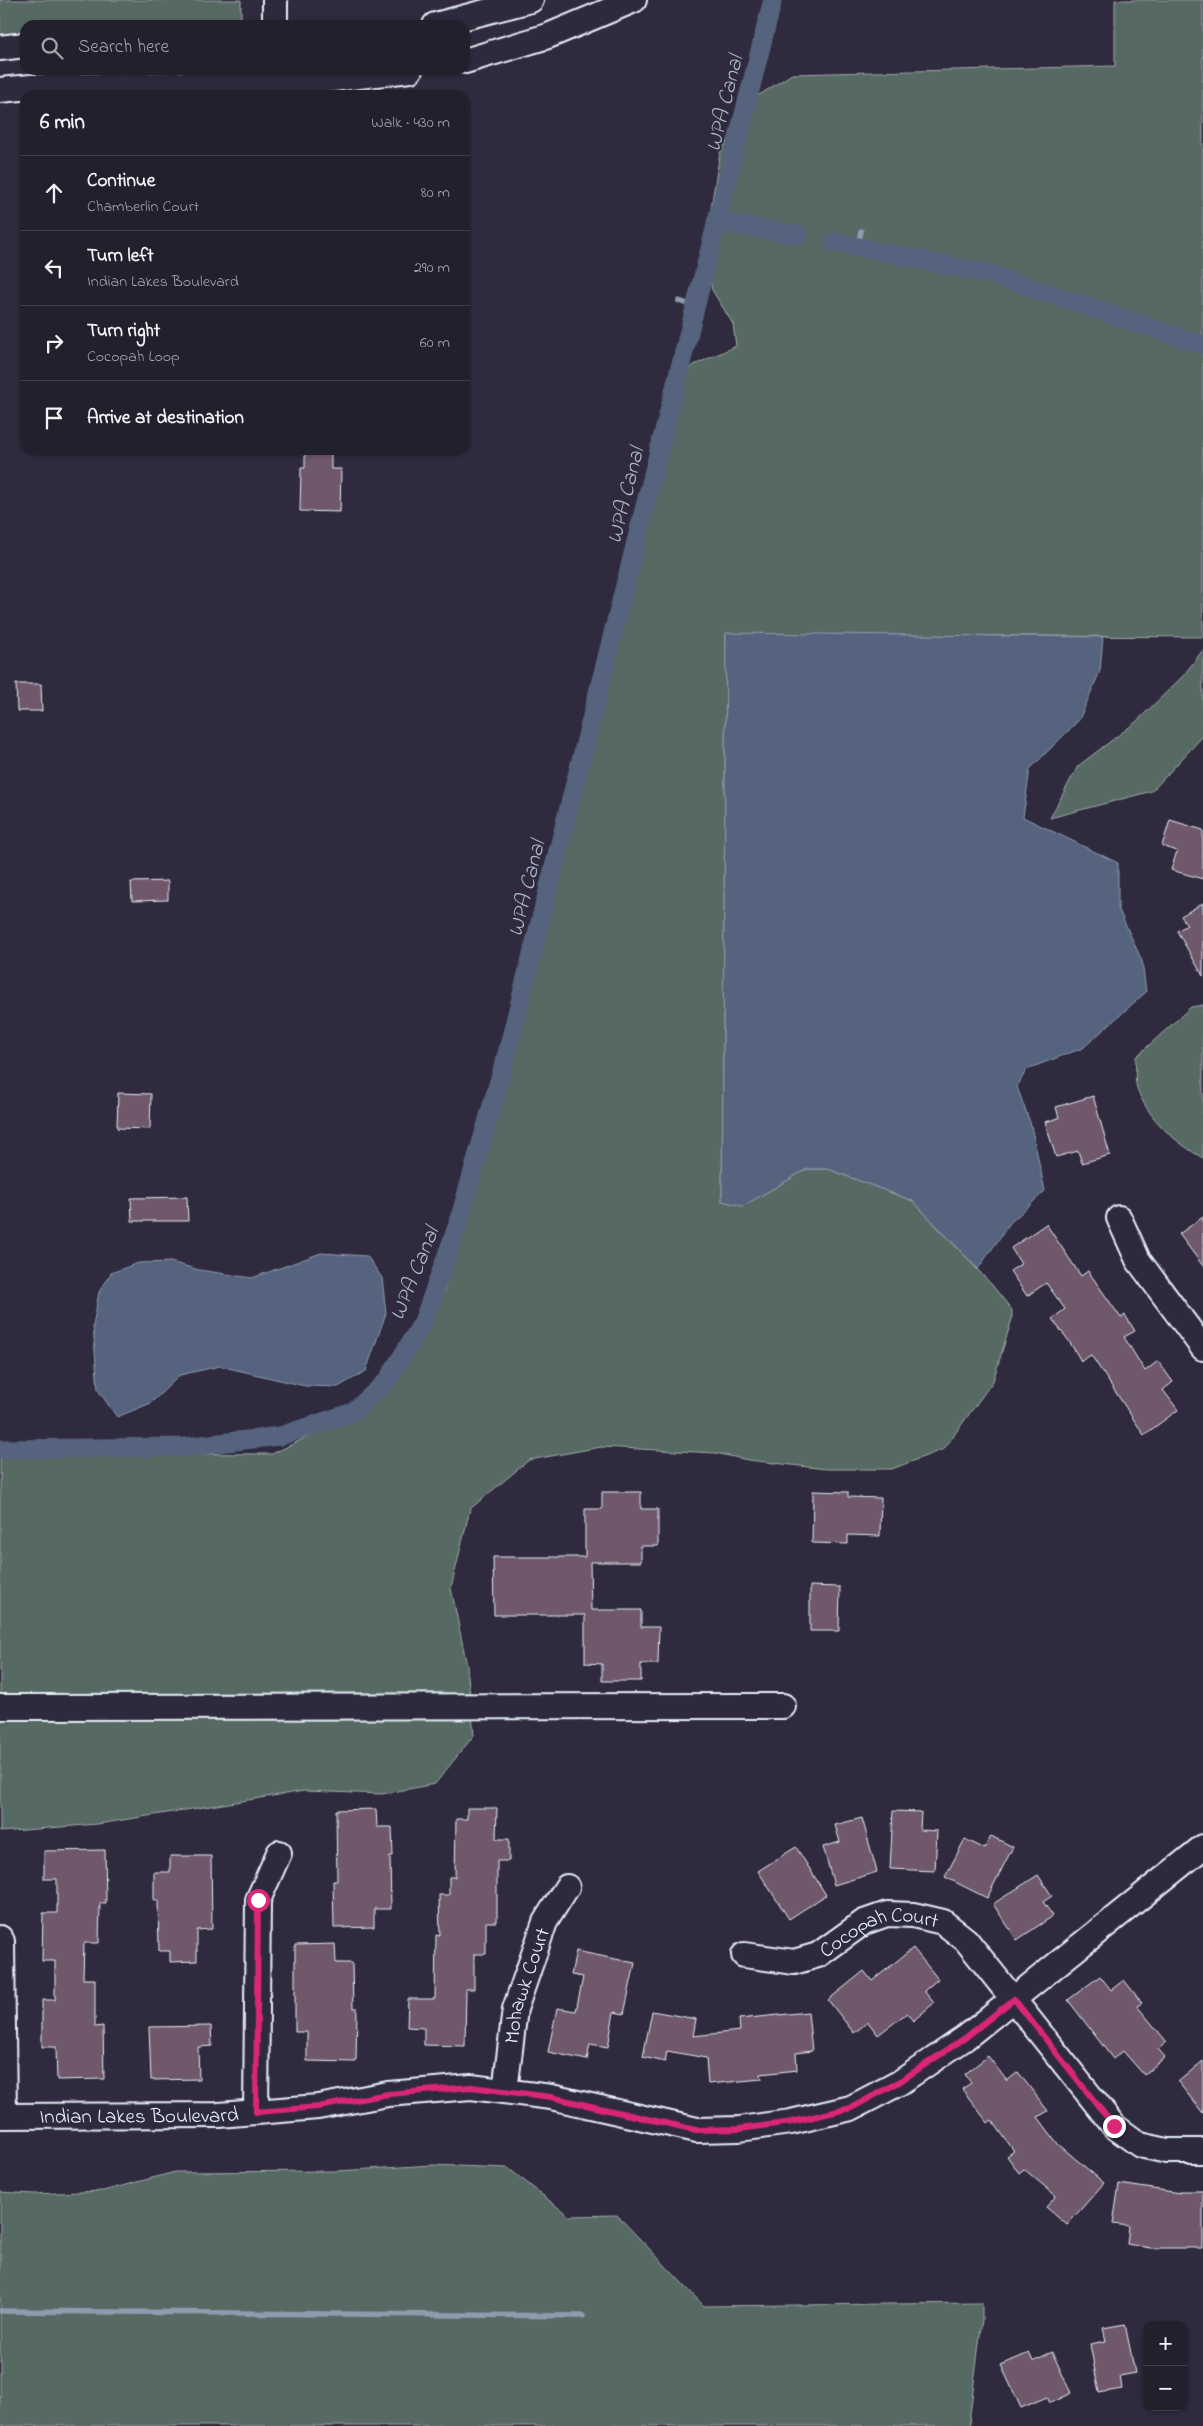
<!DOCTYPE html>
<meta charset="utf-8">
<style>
:root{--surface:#23202e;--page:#2b2836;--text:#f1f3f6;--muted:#a3a3aa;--line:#403e4a}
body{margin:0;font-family:"Indie Flower",sans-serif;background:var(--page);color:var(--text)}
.controls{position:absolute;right:15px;bottom:15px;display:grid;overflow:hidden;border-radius:10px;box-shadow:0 1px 4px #0004}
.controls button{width:45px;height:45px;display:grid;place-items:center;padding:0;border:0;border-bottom:1px solid var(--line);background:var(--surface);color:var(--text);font:25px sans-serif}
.stop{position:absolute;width:15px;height:15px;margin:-11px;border:4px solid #db2777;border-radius:50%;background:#fff}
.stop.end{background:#db2777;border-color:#fff;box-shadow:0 1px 5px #0008}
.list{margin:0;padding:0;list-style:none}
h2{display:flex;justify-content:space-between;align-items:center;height:65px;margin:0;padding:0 20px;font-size:21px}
h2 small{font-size:16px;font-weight:400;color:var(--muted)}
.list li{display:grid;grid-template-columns:32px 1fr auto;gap:15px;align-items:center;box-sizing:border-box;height:75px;padding:0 20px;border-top:1px solid var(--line)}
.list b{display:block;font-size:19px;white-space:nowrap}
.list p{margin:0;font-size:16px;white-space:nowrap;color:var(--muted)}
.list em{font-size:16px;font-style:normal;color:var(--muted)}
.icon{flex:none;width:28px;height:28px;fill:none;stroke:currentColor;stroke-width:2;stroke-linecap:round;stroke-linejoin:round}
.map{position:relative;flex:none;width:1203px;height:2426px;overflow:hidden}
.search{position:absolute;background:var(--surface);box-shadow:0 1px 4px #0004;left:20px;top:20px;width:450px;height:55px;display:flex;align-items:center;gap:12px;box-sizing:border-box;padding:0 18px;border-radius:15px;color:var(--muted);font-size:19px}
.panel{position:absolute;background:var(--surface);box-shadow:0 1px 4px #0004;left:20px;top:90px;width:450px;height:365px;border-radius:15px}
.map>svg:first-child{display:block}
.green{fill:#576962;stroke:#a0adad}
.water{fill:#54647f;stroke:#8f9caf}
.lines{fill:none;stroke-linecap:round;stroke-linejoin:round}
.stream{stroke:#8f9caf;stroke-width:5.5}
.canal{stroke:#54647f;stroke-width:19}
.building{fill:#6f586c;stroke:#e8f1f8}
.minor-casing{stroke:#e8f1f8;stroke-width:28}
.minor{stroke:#2f2a3d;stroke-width:24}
.route{stroke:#db2777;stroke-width:6}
.labels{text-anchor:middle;stroke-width:4;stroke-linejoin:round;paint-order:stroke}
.street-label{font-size:21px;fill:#e8f1f8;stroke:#2f2a3d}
.water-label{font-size:22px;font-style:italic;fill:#adb9c8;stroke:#2f2a3d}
</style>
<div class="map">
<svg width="1203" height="2426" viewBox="0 0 1203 2426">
<rect width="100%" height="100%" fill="#2f2a3d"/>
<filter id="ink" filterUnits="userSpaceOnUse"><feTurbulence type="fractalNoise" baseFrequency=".02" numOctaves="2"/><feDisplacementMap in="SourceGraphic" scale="10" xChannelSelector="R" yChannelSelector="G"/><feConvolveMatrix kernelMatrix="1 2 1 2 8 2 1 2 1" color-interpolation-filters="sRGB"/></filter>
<g filter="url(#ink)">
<!-- green -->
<g class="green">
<polygon points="0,0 241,0 241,25 25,25 25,35 0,37"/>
<polygon points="1115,0 1203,0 1203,637 726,634 722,1201 743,1206 807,1169 828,1169 913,1201 992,1285 1012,1310 1012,1319 993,1381 944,1449 892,1469 826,1469 748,1460 715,1453 601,1447 529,1460 470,1509 451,1588 467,1666 474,1735 435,1784 382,1794 304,1791 98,1824 0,1832 0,1453 272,1454 373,1405 444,1291 534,966 674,382 694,365 736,346 733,324 712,290 704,249 720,153 753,99 792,74 1115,66"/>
<polygon points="1203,650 1203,736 1152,791 1050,818 1078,766 1136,722 1183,676"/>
<path d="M1203,1005V1158C1176,1143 1147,1118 1137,1088C1134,1079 1136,1066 1136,1057L1191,1007Z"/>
<polygon points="432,2165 508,2168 569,2216 617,2215 704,2306 982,2303 982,2320 970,2414 971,2426 0,2426 0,2192 34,2194 103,2191 175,2172 338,2171"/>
</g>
<!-- water -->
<g class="water">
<polygon points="726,633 1103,637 1100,671 1079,720 1030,769 1023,817 1118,863 1118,908 1142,961 1146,992 1083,1048 1027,1069 1017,1087 1031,1125 1045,1191 1010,1223 978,1269 913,1201 828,1169 807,1169 743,1206 722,1201"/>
<polygon points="321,1253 367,1256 382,1278 386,1313 366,1371 338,1387 305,1386 220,1366 180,1375 151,1403 117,1417 98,1390 93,1326 99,1292 111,1273 138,1263 171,1262 199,1270 252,1278"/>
</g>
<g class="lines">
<!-- stream -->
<g class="stream">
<polyline points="858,247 861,231"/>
<polyline points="679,301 695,306"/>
<polyline points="0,2311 583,2316"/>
</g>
<!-- canal -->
<g class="canal">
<polyline points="716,222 798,235"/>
<polyline points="834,242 990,274 1203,345"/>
<polyline points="0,1449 184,1447 280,1436 353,1412 387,1381 423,1322 457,1227 507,1053 772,3"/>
</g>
</g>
<!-- building -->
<g class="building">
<polygon points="305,450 331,450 331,469 341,469 340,512 300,511 301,468 305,468"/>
<polygon points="16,684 41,684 42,711 17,711"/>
<polygon points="1170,820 1203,830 1203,879 1171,870 1177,851 1162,846"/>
<polygon points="168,881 168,900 132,901 131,882"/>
<polygon points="1203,903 1203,976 1177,931 1187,925 1181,916"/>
<polygon points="118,1093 151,1094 150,1129 117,1128"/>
<polygon points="1093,1096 1110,1155 1082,1163 1078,1151 1056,1157 1045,1122 1059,1118 1056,1107"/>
<polygon points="187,1197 188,1221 132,1221 131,1198"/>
<polygon points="1203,1217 1203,1266 1179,1234"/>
<polygon points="1046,1224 1081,1276 1088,1271 1121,1318 1125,1315 1135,1331 1124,1337 1145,1371 1158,1361 1173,1382 1163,1390 1178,1410 1144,1435 1091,1355 1081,1361 1069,1341 1052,1319 1065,1309 1046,1283 1027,1296 1010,1271 1021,1264 1011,1248"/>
<polygon points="813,1491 848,1492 848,1497 881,1498 880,1536 848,1535 848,1544 812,1543"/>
<polygon points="602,1492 641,1492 641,1509 658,1509 658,1546 641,1546 641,1562 590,1562 591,1610 641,1610 641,1627 659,1627 658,1664 641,1664 641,1681 602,1681 602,1664 585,1663 585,1615 494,1615 493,1557 585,1557 585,1509 602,1509"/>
<polygon points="810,1586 840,1587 839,1631 810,1631"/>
<polygon points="467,1808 497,1808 496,1839 509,1839 509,1861 497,1861 497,1922 486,1922 486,1954 474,1954 474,1989 466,1989 465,2046 424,2045 424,2028 407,2027 408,1999 435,1999 436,1935 440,1936 439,1895 449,1895 449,1877 455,1877 456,1819 467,1819"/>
<polygon points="376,1809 377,1827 392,1827 393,1856 390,1856 391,1909 374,1909 374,1927 334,1928 333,1881 337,1881 336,1810"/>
<polygon points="893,1811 921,1812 920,1830 937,1831 935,1871 890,1869"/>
<polygon points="862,1818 877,1872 834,1885 823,1847 840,1842 835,1825"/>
<polygon points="991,1836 1013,1847 987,1898 945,1877 965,1839 985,1849"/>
<polygon points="796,1847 826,1895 789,1919 758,1871"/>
<polygon points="105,1850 106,1903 100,1903 99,1943 84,1943 83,1979 95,1979 95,2027 103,2026 104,2079 57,2080 56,2047 42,2047 42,2000 55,2000 55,1961 42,1961 43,1913 57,1913 57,1879 44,1879 44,1851"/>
<polygon points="170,1856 211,1856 212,1929 197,1930 197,1961 170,1962 170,1951 159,1951 158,1900 154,1900 154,1872 170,1872"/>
<polygon points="1038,1875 1052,1896 1043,1902 1053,1916 1017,1940 993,1904"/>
<polygon points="335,1944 336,1963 352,1963 353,2008 357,2008 356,2062 307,2061 307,2032 295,2032 295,1945"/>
<polygon points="913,1948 938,1979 924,1991 934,2003 913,2021 907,2013 878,2035 868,2022 854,2033 828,2000 864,1971 872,1981"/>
<polygon points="576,1951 635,1963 624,2014 614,2012 608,2047 590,2044 587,2060 548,2052 557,2008 576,2011 583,1977 571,1975"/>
<polygon points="1100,1976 1111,1990 1124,1980 1142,2003 1137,2006 1167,2042 1158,2049 1165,2057 1144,2075 1123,2051 1113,2059 1068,2000"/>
<polygon points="652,2011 696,2019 693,2036 740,2031 739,2019 808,2012 812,2051 796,2053 797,2070 761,2074 762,2079 708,2084 706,2058 667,2051 665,2062 643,2057"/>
<polygon points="211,2026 212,2046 198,2047 199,2079 151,2080 149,2027"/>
<polygon points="988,2056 1007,2081 1018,2072 1048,2111 1038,2117 1058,2144 1104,2183 1067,2225 1046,2207 1056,2196 1024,2169 1019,2173 1007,2156 1014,2151 992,2120 988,2123 962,2089 971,2083 965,2074"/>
<polygon points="1203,2061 1203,2113 1178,2082"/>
<polygon points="1119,2184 1180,2193 1180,2191 1203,2191 1203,2248 1150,2248 1127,2244 1129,2226 1113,2224"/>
<polygon points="1125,2324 1135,2373 1120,2376 1122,2389 1099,2393 1090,2344 1106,2341 1103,2328"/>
<polygon points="1052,2352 1071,2393 1050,2403 1047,2397 1021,2408 1001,2365 1029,2353 1033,2361"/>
</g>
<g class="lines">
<!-- minor casing -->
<g class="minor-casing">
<g id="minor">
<polyline points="275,0 275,25"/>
<polyline points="435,25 531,0"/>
<polyline points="0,48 25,45"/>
<polyline points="465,61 548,36 634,0"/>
<polyline points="0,90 31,87 316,81 410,70"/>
<polyline points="1119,1218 1138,1260 1203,1348"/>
<polyline points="0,1707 783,1706"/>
<polyline points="0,1938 2,1941 4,2116"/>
<path id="s1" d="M744,1955L794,1962L818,1955L864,1922L887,1914L913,1915L943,1922L966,1940L1114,2126L1140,2145L1167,2151H1203"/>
<path id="s2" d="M505,2091L515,2009L545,1922L567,1887"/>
<polyline points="256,2112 258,1900 279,1853"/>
<path id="s3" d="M0,2116L219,2115L318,2107L388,2094L471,2087L551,2097L697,2130L739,2129L791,2122L851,2108L899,2083L965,2038L1203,1847"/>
</g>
</g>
<!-- minor -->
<use href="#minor" class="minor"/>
</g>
</g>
<g class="lines" filter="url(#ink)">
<!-- route -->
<polyline class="route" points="258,1900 256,2112 318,2107 388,2094 471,2087 551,2097 696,2130 739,2129 792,2122 851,2108 899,2082 965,2038 1014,1999 1114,2126"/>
</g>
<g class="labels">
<!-- street labels -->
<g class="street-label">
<text dy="7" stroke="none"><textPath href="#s1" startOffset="144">Cocopah Court</textPath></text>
<text dy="7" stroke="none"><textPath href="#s2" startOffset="108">Mohawk Court</textPath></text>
<text dy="7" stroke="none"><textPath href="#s3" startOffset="139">Indian Lakes Boulevard</textPath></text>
</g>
<!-- water labels -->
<g class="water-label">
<text transform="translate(723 103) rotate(-76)" y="8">WPA Canal</text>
<text transform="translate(624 495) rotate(-76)" y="8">WPA Canal</text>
<text transform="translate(525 888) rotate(-76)" y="8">WPA Canal</text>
<text transform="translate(413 1273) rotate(-68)" y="8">WPA Canal</text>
</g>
</g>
</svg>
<div class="controls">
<button>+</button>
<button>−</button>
</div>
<div class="stop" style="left:258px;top:1900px"></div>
<div class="stop end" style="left:1114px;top:2126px"></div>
<div class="search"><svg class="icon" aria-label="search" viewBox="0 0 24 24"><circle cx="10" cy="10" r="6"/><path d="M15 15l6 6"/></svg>Search here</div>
<section class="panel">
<h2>6 min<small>Walk · 430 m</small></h2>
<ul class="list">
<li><svg class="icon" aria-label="ahead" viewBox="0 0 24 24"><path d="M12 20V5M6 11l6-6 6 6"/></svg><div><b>Continue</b><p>Chamberlin Court</p></div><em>80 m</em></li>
<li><svg class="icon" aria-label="left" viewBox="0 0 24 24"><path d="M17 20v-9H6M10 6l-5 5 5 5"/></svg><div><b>Turn left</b><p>Indian Lakes Boulevard</p></div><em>290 m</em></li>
<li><svg class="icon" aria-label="right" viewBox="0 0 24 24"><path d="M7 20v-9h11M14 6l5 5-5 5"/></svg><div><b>Turn right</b><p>Cocopah Loop</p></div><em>60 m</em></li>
<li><svg class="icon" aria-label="arrive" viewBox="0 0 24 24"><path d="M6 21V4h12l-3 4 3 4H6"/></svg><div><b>Arrive at destination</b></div></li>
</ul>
</section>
</div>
